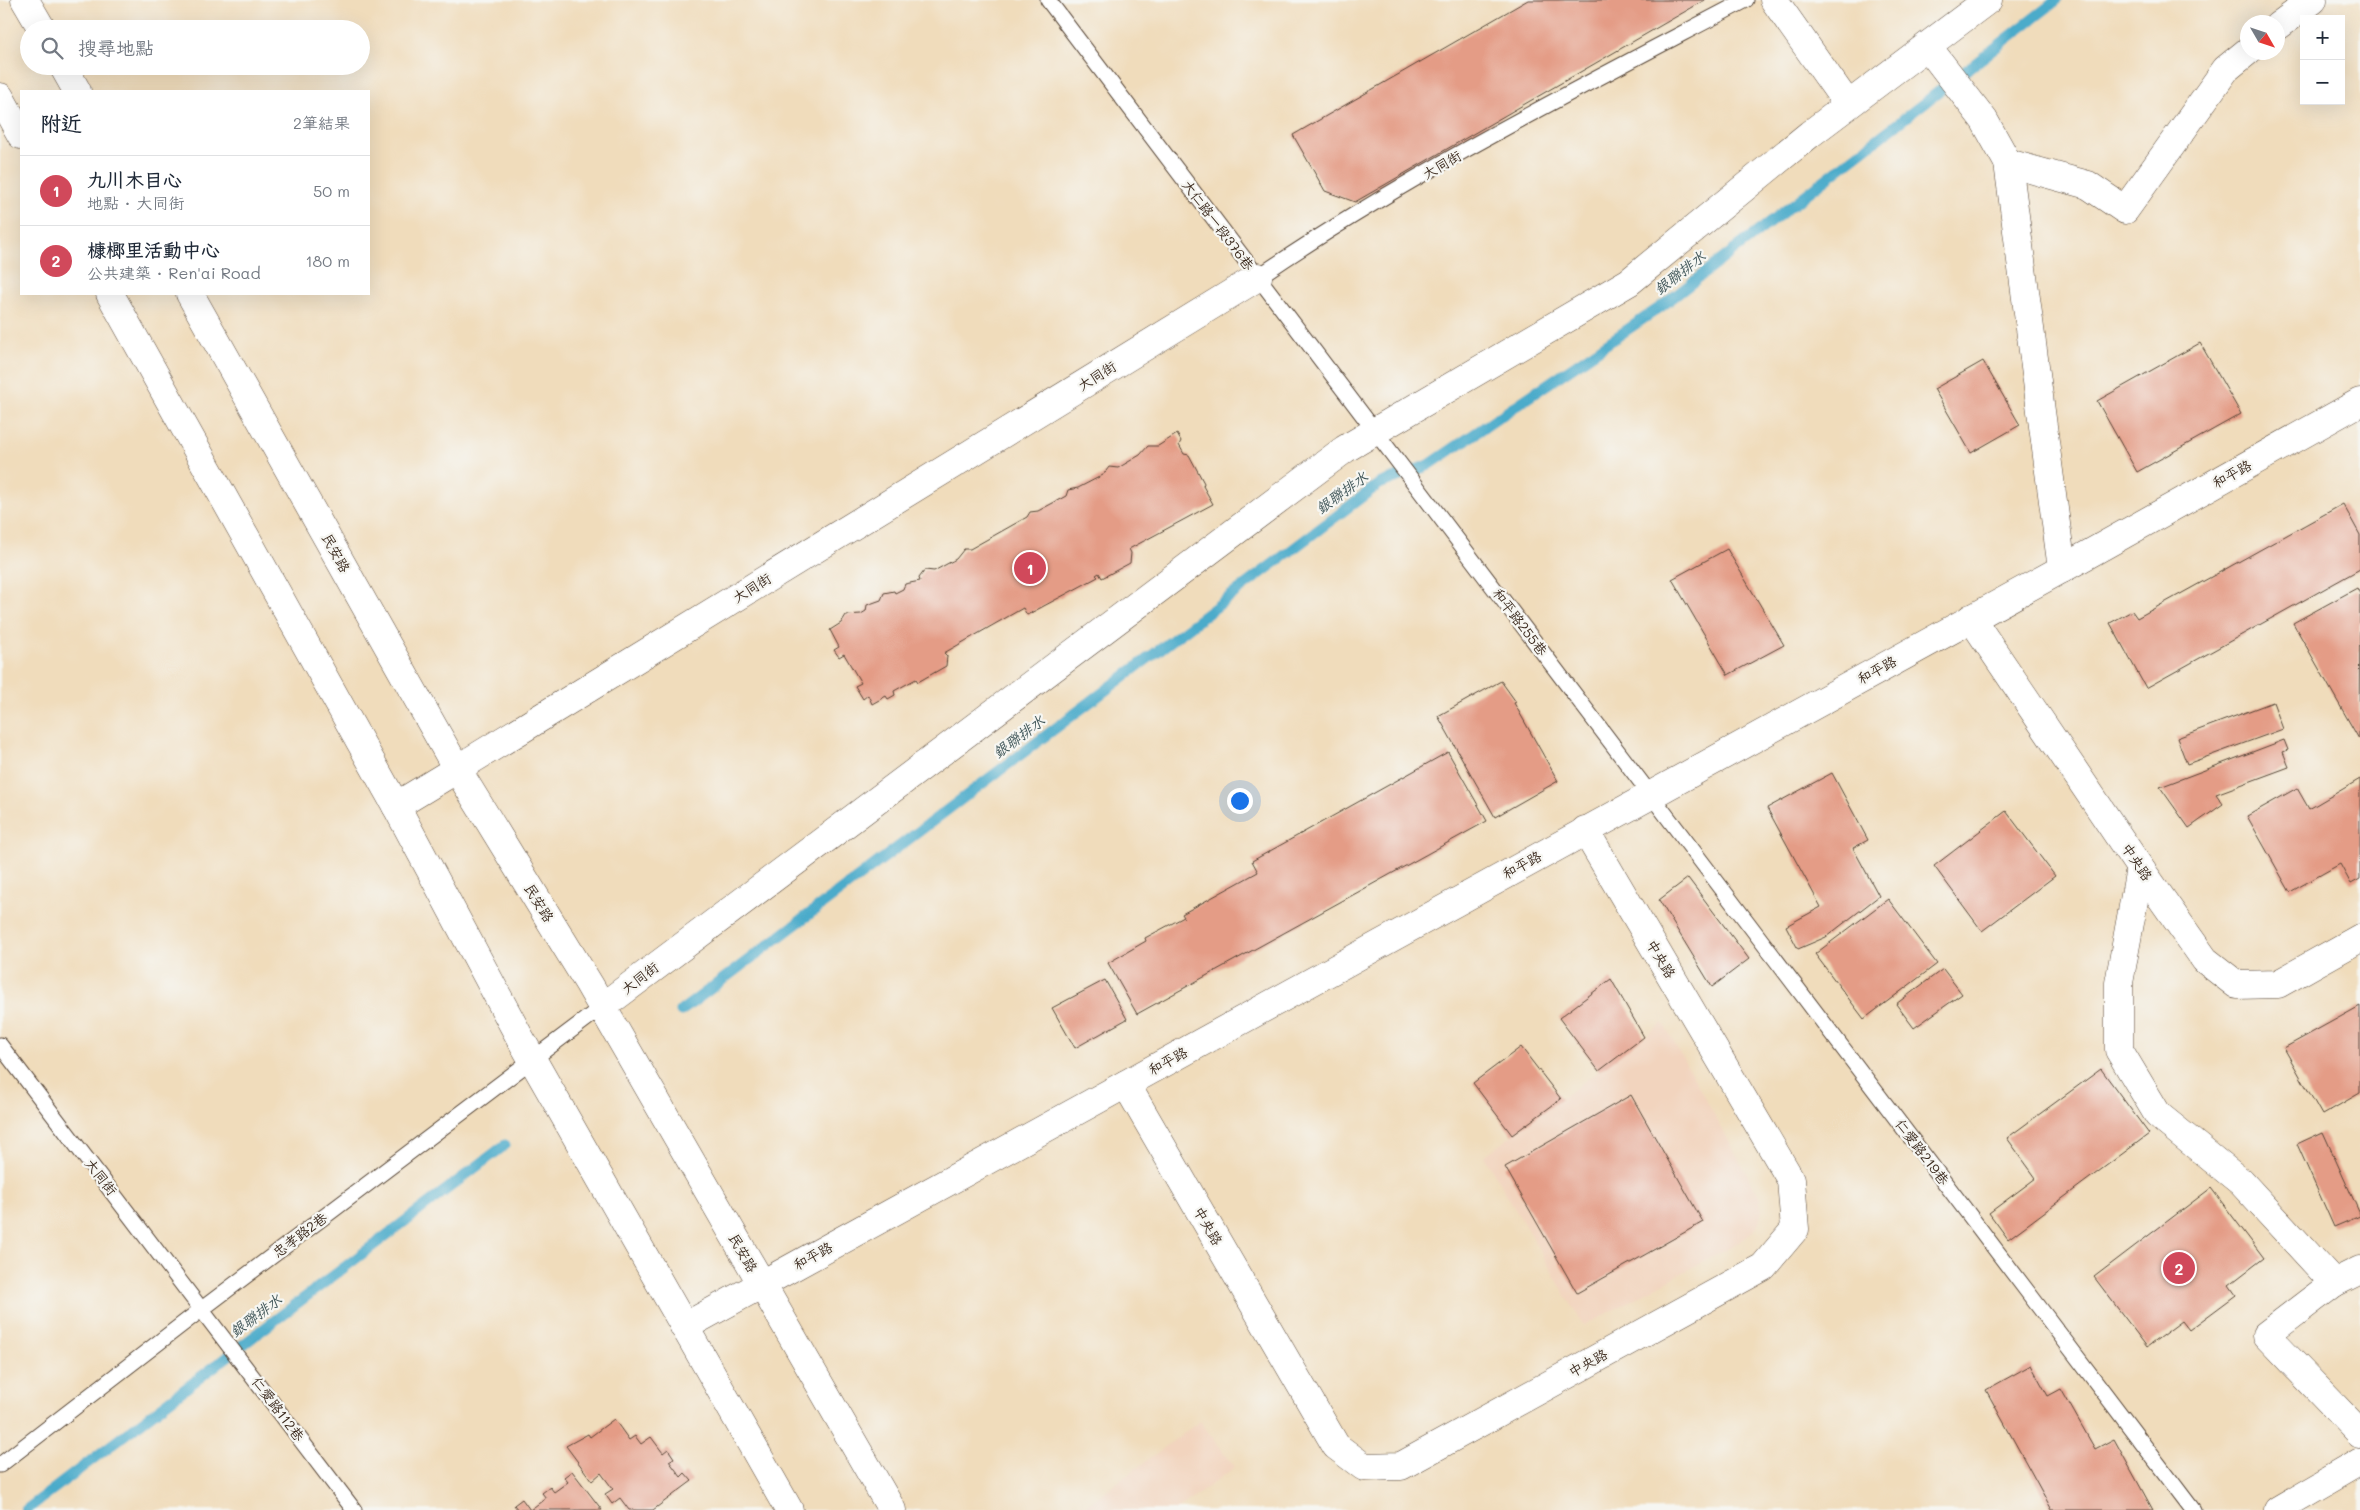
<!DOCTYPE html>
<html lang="zh-TW">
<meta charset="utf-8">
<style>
:root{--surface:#fff;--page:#f6f6f7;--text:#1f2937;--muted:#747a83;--line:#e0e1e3;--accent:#d1495b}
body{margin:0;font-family:Mali,"LXGW WenKai TC",sans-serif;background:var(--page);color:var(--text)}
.controls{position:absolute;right:15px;top:15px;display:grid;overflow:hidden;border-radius:0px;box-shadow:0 5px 20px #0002}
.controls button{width:45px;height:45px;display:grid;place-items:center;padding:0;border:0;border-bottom:1px solid var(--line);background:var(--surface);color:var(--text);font:25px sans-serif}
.compass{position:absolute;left:2240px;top:15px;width:45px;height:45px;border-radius:50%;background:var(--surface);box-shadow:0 5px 20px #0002;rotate:129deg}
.you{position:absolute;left:1239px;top:800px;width:18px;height:18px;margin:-12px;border:4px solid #fff;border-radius:50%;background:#1a73e8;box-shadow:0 0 0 8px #1a73e833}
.badge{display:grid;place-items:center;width:32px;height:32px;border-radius:50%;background:var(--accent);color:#fff;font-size:16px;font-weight:700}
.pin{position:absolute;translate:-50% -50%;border:2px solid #fff;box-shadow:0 1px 5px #0006}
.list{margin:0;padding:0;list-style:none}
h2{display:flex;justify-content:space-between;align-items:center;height:65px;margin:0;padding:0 20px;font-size:21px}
h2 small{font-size:16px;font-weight:400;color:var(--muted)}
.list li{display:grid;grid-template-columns:32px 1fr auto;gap:15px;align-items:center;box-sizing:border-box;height:70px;padding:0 20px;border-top:1px solid var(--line)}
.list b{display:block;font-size:19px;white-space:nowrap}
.list p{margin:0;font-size:16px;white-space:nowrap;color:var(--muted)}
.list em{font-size:16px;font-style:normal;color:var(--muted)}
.icon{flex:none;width:28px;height:28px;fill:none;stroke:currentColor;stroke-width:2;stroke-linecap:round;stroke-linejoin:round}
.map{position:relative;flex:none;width:2360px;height:1510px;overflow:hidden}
.search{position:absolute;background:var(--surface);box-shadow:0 5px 20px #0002;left:20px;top:20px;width:350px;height:55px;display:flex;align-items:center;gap:12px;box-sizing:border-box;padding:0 18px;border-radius:28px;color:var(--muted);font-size:19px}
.panel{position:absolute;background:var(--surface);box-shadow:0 5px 20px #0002;left:20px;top:90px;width:350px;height:205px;border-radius:0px}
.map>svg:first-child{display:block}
.built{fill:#f2d4be}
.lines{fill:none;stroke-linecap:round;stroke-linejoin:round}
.stream{stroke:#4babca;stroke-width:11}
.building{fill:#e49c86}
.lane-casing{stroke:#564536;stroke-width:17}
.street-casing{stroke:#564536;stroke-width:29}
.secondary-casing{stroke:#564536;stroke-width:29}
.lane{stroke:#fff;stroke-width:15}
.street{stroke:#fff;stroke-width:28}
.secondary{stroke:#fff;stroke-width:28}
.labels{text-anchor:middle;stroke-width:4.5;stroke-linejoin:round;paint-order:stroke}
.street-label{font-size:14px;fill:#3b2a1e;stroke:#f6f6f2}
.water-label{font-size:15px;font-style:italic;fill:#41575a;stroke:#f6f6f2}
</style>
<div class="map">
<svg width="2360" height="1510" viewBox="0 0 2360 1510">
<rect width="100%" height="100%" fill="#f6f6f2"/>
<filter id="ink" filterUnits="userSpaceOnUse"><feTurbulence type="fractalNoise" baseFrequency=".02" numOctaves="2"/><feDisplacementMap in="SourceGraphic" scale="10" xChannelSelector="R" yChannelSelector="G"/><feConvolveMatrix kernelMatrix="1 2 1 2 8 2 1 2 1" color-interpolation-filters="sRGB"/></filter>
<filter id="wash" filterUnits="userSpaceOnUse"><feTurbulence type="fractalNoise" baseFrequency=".0096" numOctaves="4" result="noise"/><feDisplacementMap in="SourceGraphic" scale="20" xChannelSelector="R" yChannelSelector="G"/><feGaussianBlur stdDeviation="1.12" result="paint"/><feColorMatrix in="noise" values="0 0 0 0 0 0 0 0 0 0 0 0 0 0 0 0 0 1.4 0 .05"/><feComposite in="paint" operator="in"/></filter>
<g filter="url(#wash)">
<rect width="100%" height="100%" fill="#f0dcbb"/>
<!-- built -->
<g class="built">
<polygon points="1663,1023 1759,1195 1762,1211 1759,1222 1755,1229 1739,1242 1584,1326 1484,1156"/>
<polygon points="1200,1421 1235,1467 1177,1510 1080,1510"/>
</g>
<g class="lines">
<!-- stream -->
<g class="stream">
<polyline points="681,1011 1379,484 1429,465 1662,306 2057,0"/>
<polyline points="26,1510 505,1145"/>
</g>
</g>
<g id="blocks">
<!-- building -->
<g class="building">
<polygon points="1528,0 1705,0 1355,202 1325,191 1293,135"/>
<polygon points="2200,343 2241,414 2137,472 2097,401"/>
<polygon points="1983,361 2020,425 1971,453 1934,389"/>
<polygon points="1177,434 1181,441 1179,445 1184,454 1189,455 1204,483 1203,486 1213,504 1129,549 1131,553 1130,563 1102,578 1099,573 1096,575 1098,577 1027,615 1023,608 944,653 947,656 946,666 918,682 916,679 894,691 895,695 888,699 886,696 872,704 868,695 863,699 855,686 861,683 844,654 839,657 834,650 839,647 830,630 841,623 846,615 861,614 866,611 867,605 881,600 884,593 894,591 895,593 903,589 905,584 920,581 919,578 925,570 934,571 956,559 964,549 970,549 1027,517 1030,512 1038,511 1066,496 1068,490 1078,488 1103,475 1109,467 1118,468 1140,455 1148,446 1158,446"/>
<polygon points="2343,504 2360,535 2360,569 2146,688 2110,623 2132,611 2137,618"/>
<polygon points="1727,549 1784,645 1728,675 1672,579"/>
<polygon points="2357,588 2360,594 2359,739 2293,623"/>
<polygon points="1501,681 1516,702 1514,703 1558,781 1495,817 1438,716"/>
<polygon points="2273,702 2283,729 2187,764 2177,738"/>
<polygon points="2284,740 2288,750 2283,752 2289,767 2216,794 2223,804 2189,828 2160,787"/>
<polygon points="1448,752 1487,821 1137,1014 1108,963 1146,941 1145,938 1184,917 1182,914 1258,872 1252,861"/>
<polygon points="1832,773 1868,840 1853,848 1879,896 1826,937 1798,949 1786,926 1821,907 1767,808"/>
<polygon points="2360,779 2360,879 2351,884 2340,864 2290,892 2247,816 2297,788 2309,809"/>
<polygon points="2006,811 2055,876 1982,931 1934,866"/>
<polygon points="1688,878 1749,959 1712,987 1659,900"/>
<polygon points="1888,899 1937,964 1864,1019 1815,954"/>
<polygon points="1943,969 1962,994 1914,1028 1896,1004"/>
<polygon points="1611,979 1644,1037 1599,1071 1559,1018"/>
<polygon points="1105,980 1127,1019 1075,1048 1052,1008"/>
<polygon points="2360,1006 2360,1093 2322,1115 2284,1048"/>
<polygon points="1521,1047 1561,1099 1512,1135 1473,1083"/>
<polygon points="2101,1069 2149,1134 2008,1239 1989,1213 2036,1178 2007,1138"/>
<polygon points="1631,1095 1703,1222 1577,1293 1505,1167"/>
<polygon points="2323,1132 2360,1214 2360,1216 2334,1227 2297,1144"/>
<polygon points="2211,1188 2264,1258 2229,1285 2236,1295 2189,1330 2182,1321 2147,1347 2094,1277"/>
<polygon points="2031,1365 2048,1396 2061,1389 2095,1449 2114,1439 2153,1510 2052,1510 1986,1390"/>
<polygon points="614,1419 629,1440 635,1436 641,1444 651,1437 663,1453 668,1449 674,1458 669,1461 681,1477 685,1473 692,1481 653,1510 629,1510 620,1498 612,1504 605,1494 613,1489 601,1473 592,1481 566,1446 588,1434 590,1437"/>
<polygon points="572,1471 602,1510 530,1510 546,1498 542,1493 550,1487 554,1492 568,1482 564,1477"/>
<polygon points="522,1499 530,1510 518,1510 514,1505"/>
</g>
</g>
</g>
<g filter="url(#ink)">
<use href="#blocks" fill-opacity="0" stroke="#564536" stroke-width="1"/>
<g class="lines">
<!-- lane casing -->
<g class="lane-casing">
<g id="lane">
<polyline points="1048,0 2193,1510"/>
<path d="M1258,277C1412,172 1581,87 1746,0"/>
<polyline points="0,1045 354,1510"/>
<polyline points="0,1465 202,1309 602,1007"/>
</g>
</g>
<!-- street casing -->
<g class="street-casing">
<g id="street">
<polyline points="1774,0 1848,105"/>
<polyline points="2278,26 2313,0"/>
<polyline points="1928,47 1984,120 2008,163 2062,569"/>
<polyline points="2008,163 2088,185 2125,210 2226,69 2248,51"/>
<polyline points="1971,618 2140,868 2205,960 2237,985 2278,984 2360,938"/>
<polyline points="457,769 1258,277"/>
<polyline points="2140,868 2119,983 2119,1050 2158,1115 2241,1182 2334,1283 2266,1335 2360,1433"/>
<polyline points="602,1007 1345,449 1629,282 1810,134 1988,0"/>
<polyline points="1126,1084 1336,1446 1364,1467 1401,1466 1763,1267 1795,1229 1791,1180 1585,830"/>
<polyline points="2334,1283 2360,1270"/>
<polyline points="684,1327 2062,569 2360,402"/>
<polyline points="2278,1510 2360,1462"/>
</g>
</g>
<!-- secondary casing -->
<g class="secondary-casing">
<g id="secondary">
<polyline points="25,0 42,29"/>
<polyline points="63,66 77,91"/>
<polyline points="0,97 21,135"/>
<polyline points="110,294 396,806 519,1036 789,1510"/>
<polyline points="190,294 457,769 589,984 892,1510"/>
<polyline points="396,806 457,769"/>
</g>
</g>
<!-- lane -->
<use href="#lane" class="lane"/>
<!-- street -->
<use href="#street" class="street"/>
<!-- secondary -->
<use href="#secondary" class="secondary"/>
</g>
</g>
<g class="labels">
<!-- street labels -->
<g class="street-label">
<text transform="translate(1442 165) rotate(-30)" y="5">大同街</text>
<text transform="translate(1218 225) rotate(53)" y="5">大仁路一段376巷</text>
<text transform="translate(1097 376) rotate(-32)" y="5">大同街</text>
<text transform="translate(2232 474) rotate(-29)" y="5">和平路</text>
<text transform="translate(336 553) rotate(61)" y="5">民安路</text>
<text transform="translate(752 588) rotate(-32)" y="5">大同街</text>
<text transform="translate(1520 622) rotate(53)" y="5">和平路255巷</text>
<text transform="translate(1877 670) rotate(-29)" y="5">和平路</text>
<text transform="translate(2137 862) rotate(56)" y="5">中央路</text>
<text transform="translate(1522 865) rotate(-29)" y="5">和平路</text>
<text transform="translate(539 903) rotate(58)" y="5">民安路</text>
<text transform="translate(1661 959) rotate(59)" y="5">中央路</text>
<text transform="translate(640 978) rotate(-37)" y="5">大同街</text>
<text transform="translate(1168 1061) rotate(-29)" y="5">和平路</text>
<text transform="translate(1922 1152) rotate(53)" y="5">仁愛路219巷</text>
<text transform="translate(101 1177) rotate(52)" y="5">大同街</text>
<text transform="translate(1208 1226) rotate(60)" y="5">中央路</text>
<text transform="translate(300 1235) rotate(-37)" y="5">忠孝路2巷</text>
<text transform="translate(743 1253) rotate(60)" y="5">民安路</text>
<text transform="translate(813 1256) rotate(-29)" y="5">和平路</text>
<text transform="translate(1588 1363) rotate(-29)" y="5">中央路</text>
<text transform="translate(278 1409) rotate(53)" y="5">仁愛路112巷</text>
</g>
<!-- water labels -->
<g class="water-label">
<text transform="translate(1680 273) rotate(-38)" y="5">銀聯排水</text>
<text transform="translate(1342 493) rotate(-36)" y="5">銀聯排水</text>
<text transform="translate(1019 737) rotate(-37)" y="5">銀聯排水</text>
<text transform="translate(256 1316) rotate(-37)" y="5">銀聯排水</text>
</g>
</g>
</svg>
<div class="controls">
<button>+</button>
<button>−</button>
</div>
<svg class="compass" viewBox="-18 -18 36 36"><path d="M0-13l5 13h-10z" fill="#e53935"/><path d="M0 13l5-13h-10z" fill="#747a83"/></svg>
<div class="you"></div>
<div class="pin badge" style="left:1030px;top:568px">1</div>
<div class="pin badge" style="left:2179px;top:1268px">2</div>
<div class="search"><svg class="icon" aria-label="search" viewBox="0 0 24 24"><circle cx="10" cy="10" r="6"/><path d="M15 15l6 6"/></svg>搜尋地點</div>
<section class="panel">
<h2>附近<small>2筆結果</small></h2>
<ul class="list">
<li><span class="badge">1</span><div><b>九川木目心</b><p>地點 · 大同街</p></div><em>50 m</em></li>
<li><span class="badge">2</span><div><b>槺榔里活動中心</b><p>公共建築 · Ren'ai Road</p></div><em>180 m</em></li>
</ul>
</section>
</div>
